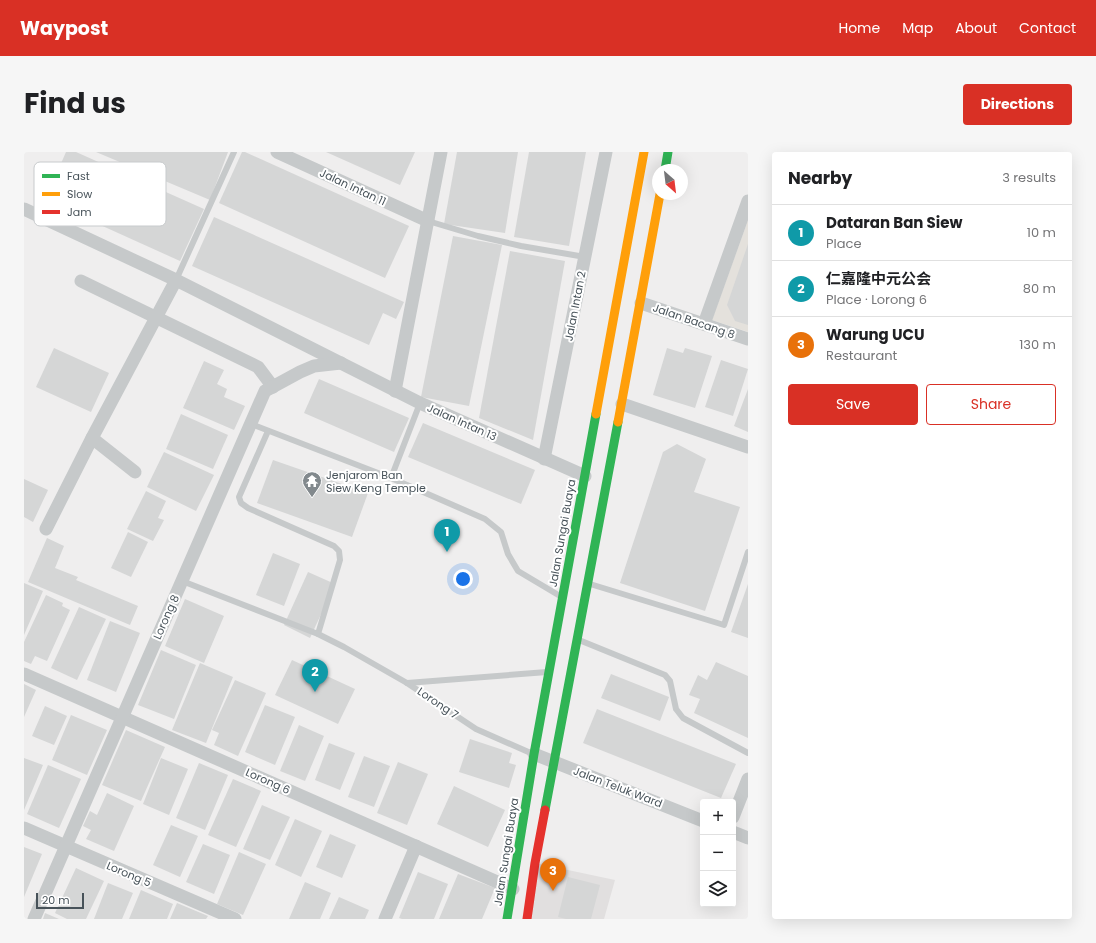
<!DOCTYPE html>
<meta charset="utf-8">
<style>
:root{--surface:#fff;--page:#f6f6f6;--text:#202124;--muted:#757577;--line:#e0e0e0;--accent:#d93025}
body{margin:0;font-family:Poppins,"Noto Sans SC",sans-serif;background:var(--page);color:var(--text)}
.controls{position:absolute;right:12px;bottom:12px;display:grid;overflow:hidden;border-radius:4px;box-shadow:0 4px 16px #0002}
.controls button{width:36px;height:36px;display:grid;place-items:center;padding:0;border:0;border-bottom:1px solid var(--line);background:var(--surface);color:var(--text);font:20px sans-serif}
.compass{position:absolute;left:628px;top:12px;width:36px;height:36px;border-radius:50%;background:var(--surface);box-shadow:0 4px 16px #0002;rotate:152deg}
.scale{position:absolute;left:12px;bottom:10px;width:48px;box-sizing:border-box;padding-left:4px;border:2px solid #475259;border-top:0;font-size:11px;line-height:14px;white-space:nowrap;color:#475259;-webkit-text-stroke:3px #fff;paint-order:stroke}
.you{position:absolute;left:439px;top:427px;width:14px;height:14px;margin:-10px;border:3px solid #fff;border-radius:50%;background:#1a73e8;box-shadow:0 0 0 6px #1a73e833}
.badge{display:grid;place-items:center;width:26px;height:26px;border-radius:50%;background:var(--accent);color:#fff;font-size:13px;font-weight:700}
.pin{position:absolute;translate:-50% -33px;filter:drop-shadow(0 1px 2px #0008)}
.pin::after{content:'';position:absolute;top:21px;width:14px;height:12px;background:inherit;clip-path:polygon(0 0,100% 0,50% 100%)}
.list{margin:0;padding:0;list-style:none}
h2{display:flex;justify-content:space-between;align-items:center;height:52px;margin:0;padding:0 16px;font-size:17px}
h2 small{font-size:13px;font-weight:400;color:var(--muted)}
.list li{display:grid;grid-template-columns:26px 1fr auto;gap:12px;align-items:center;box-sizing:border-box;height:56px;padding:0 16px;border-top:1px solid var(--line)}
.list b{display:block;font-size:15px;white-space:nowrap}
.list p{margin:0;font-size:13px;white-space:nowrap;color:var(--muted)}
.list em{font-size:13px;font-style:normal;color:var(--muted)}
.actions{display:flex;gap:8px;padding:12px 16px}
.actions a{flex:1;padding:9px 0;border:1px solid var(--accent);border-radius:4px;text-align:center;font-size:14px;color:var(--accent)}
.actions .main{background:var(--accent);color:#fff}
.icon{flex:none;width:22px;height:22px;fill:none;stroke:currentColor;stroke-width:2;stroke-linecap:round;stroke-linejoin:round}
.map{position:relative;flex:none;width:724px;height:767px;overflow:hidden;border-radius:4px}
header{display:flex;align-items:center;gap:24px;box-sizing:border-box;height:56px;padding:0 20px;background:var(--accent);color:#fff}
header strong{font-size:19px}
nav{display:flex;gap:22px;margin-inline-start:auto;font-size:14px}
.intro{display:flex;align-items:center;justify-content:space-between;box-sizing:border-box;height:96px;padding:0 24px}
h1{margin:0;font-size:28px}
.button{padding:10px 18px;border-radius:4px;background:var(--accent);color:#fff;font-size:14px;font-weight:700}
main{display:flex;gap:24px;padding:0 24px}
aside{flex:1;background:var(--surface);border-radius:4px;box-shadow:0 4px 16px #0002}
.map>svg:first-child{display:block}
.commercial{fill:#e4e1dc}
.education{fill:#e1dfdf}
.building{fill:#d5d6d6}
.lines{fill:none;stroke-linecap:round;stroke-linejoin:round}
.lane{stroke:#c6c9ca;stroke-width:6}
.street{stroke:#c6c9ca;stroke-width:13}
.fast{stroke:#30b455;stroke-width:9}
.slow{stroke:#ff9f0a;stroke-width:9}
.jam{stroke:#e5322d;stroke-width:9}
.labels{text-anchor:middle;stroke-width:4;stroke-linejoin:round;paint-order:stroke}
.street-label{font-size:11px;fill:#475259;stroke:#fff}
.poi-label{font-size:11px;fill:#475259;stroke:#fff;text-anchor:start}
.key{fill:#fff;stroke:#c8cbcd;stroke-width:1}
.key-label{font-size:11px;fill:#475259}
</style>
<header>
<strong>Waypost</strong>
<nav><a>Home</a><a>Map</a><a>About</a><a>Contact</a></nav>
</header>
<div class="intro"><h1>Find us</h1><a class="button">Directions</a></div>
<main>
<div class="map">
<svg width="724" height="767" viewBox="0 0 724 767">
<rect width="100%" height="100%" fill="#efeeee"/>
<!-- commercial -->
<polygon class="commercial" points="724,68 724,180 688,168"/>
<!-- education -->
<polygon class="education" points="511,711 591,728 580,767 503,767"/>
<!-- building -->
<g class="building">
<polygon points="42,0 52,0 180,57 156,109 21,48"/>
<polygon points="72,0 204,0 186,48"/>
<polygon points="218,0 221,0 385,74 361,126 195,51"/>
<polygon points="302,0 391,0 376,33"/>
<polygon points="433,0 494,0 481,81 420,72"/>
<polygon points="505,0 562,0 545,94 490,85"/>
<polygon points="190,65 380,150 372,167 359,161 345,193 168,114"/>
<polygon points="429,84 478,93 445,254 397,245"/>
<polygon points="724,92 724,173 711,169 703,153"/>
<polygon points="486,99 541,109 509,288 455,266"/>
<polygon points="30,196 85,221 67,260 12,235"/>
<polygon points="643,196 659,201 661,196 688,204 671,256 629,243"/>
<polygon points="697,208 724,217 709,264 681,255"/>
<polygon points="180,209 200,218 193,232 203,237 200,245 221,254 210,278 159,256"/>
<polygon points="295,227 385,266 370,300 280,261"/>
<polygon points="724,237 724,280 710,274"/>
<polygon points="157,262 204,283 189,317 142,297"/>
<polygon points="399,271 511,318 497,352 384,305"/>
<polygon points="653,292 682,307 670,340 716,355 681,459 596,431 639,300"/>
<polygon points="140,300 190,323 172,359 123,335"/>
<polygon points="249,308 344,341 328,385 233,351"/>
<polygon points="0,327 24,338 9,370 0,365"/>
<polygon points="122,339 142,349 134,366 140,368 129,389 103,377"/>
<polygon points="104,380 124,390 107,425 87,416"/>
<polygon points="23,386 40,394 31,416 54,425 52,428 114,454 106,473 4,430"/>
<polygon points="249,401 276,412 260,454 232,443"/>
<polygon points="284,420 311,432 286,486 260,473"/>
<polygon points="0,431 19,439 0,483"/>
<polygon points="724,432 724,486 707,480"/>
<polygon points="22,443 39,451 38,454 46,458 23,509 11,504 7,512 0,509 0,490"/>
<polygon points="161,447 200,464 180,511 141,494"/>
<polygon points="55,455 82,467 53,528 27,516"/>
<polygon points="86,469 116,481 92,540 63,528"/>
<polygon points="137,498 172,513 150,567 114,553"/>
<polygon points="268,508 331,537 314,572 251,543"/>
<polygon points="692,510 724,524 724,586 670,561 676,547 665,543 674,523 683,528"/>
<polygon points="176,511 209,525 182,591 148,578"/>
<polygon points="587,522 645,545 636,569 577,546"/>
<polygon points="211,528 242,541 214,604 190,593 195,581 188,578"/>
<polygon points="0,532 12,538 0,565"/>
<polygon points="241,553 271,565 251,613 221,600"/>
<polygon points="21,554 43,564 30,593 8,584"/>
<polygon points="573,557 712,612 697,646 559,591"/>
<polygon points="47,563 83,578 63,623 28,608"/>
<polygon points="275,573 300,584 281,629 256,619"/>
<polygon points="102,578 141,595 117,649 78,633"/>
<polygon points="446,587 488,601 485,611 492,613 485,636 435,620"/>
<polygon points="305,591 331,601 316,638 291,628"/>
<polygon points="340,604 366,614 350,655 324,645"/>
<polygon points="0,606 19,613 0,658"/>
<polygon points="137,606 164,617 145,663 119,652"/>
<polygon points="374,610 404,622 383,673 353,661"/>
<polygon points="175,611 204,623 181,678 152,666"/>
<polygon points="24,613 57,627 35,676 3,662"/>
<polygon points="209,627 237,639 212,695 184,683"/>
<polygon points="430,634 481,658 464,695 413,672"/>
<polygon points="83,641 110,654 90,699 62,687 67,678 59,674 66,659 73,663"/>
<polygon points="238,653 266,665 246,708 219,697"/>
<polygon points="271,667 298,679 277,725 251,713"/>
<polygon points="147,673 174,684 156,725 129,713"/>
<polygon points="306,682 332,693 318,726 292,715"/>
<polygon points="179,692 206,703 190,742 162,730"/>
<polygon points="0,695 18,702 0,745"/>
<polygon points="215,700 242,712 219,763 193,752"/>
<polygon points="52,716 80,729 62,767 43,767 31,761"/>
<polygon points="394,720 424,732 410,767 378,767 375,766"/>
<polygon points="434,722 471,736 458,767 415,767"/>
<polygon points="544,725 576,733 567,767 542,767 534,765"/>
<polygon points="281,730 307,741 296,767 265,767"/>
<polygon points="84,731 109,741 98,767 70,767"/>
<polygon points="117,738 149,752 143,767 105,767"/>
<polygon points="315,745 345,758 341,767 305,767"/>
<polygon points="153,751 184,764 182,767 146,767"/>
<polygon points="21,761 35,767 19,767"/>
</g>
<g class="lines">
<!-- lane -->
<g class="lane">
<polyline points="404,69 454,84 497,94 561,105"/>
<polyline points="152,128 210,0"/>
<polyline points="396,251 367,326 461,367 477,380 484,402 494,419 536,444"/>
<polyline points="227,272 367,326"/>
<polyline points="244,279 215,345 217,351 224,356 310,394 315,399 316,408 294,482"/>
<polyline points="158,429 294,482 320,495 383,531 452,577 509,602"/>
<polyline points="566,432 700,473 724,400"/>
<polyline points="555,488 641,523 646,529 652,557 659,566 724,601"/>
<polyline points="383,531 523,520"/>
</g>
<!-- street -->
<g class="street">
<polyline points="253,0 404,69"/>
<polyline points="0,57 152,128 396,251 561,324"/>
<polyline points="57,129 234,215 249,235"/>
<polyline points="617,151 724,187"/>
<polyline points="680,172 724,49"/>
<polyline points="371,239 417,0"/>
<polyline points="598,252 724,295"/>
<polyline points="68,286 111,320"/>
<polyline points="520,307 582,0"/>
<polyline points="22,377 68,286 152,128"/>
<polyline points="0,522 489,737"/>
<polyline points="510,602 679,669"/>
<polyline points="709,665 724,627"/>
<polyline points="0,676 211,767"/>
<polyline points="709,680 724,686"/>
<polyline points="10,767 241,239 276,220 290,214 317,211"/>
<polyline points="361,767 392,694"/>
</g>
<!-- fast -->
<g class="fast">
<polyline points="641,18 644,0"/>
<polyline points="521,658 594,270"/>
<polyline points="483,767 510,602 572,262"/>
</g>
<!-- slow -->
<g class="slow">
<polyline points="572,262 620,0"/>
<polyline points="594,270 636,42"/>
</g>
<!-- jam -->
<polyline class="jam" points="503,767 511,711 521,658"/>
</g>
<!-- icons -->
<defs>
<g id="temple-pin" transform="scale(1)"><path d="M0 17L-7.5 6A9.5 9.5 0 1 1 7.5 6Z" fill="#82898d" stroke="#fff"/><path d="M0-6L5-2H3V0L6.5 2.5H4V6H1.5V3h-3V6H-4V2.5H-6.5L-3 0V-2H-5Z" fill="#fff"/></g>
</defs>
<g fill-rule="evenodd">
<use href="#temple-pin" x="288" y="329"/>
</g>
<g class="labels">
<!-- street labels -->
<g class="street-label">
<text transform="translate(329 35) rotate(25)" y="4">Jalan Intan 11</text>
<text transform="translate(551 154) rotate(-79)" y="4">Jalan Intan 2</text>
<text transform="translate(670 169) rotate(19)" y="4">Jalan Bacang 8</text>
<text transform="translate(438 270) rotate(24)" y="4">Jalan Intan 13</text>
<text transform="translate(538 381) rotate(-80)" y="4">Jalan Sungai Buaya</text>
<text transform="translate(142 465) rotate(-66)" y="4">Lorong 8</text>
<text transform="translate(414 551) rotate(34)" y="4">Lorong 7</text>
<text transform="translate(244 629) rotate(24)" y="4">Lorong 6</text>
<text transform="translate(594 635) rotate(21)" y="4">Jalan Teluk Ward</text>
<text transform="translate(482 700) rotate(-81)" y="4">Jalan Sungai Buaya</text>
<text transform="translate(105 722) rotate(23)" y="4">Lorong 5</text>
</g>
<!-- poi labels -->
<g class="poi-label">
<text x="302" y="327">Jenjarom Ban<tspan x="302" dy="13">Siew Keng Temple</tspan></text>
</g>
</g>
<!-- legend -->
<rect x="10" y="10" width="132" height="64" rx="6" class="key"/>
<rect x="18" y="22" width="18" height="4" fill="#30b455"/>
<rect x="18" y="40" width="18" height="4" fill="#ff9f0a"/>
<rect x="18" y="58" width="18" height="4" fill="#e5322d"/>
<g class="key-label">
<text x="43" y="28">Fast</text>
<text x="43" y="46">Slow</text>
<text x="43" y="64">Jam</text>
</g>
</svg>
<div class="controls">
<button>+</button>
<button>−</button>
<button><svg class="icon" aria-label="layers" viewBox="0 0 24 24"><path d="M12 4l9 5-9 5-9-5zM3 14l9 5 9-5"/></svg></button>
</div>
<svg class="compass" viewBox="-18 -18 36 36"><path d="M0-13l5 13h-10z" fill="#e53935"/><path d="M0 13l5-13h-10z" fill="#757577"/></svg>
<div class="scale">20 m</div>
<div class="you"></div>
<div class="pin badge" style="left:423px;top:400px;background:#0f9aa8">1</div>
<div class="pin badge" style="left:291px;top:540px;background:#0f9aa8">2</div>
<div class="pin badge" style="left:529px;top:739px;background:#e8710a">3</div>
</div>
<aside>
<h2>Nearby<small>3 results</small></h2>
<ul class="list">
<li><span class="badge" style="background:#0f9aa8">1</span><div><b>Dataran Ban Siew</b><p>Place</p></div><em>10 m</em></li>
<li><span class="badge" style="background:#0f9aa8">2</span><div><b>仁嘉隆中元公会</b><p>Place · Lorong 6</p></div><em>80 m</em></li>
<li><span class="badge" style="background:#e8710a">3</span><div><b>Warung UCU</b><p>Restaurant</p></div><em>130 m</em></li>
</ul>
<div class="actions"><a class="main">Save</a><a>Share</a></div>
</aside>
</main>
